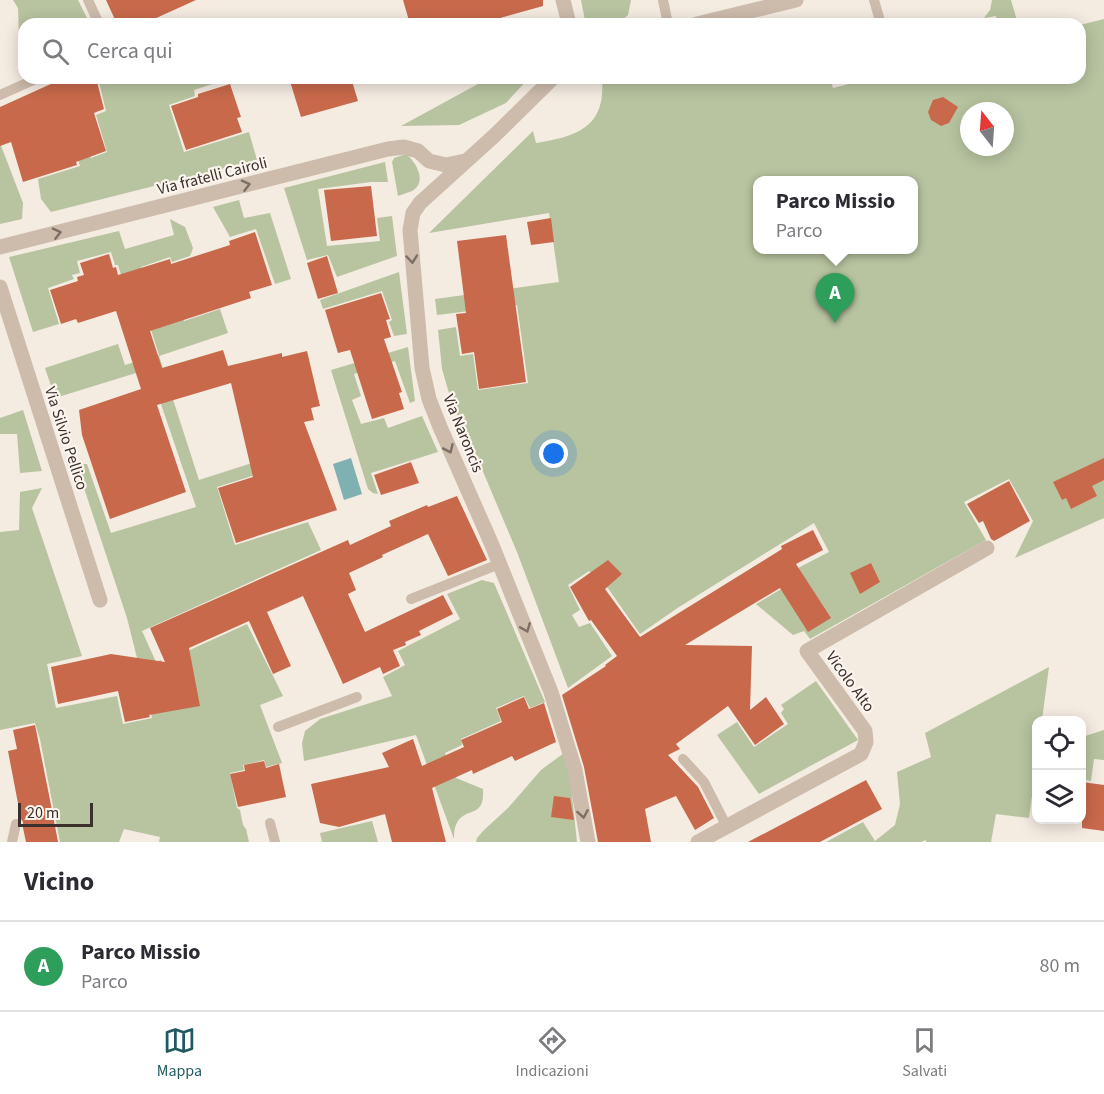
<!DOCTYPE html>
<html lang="it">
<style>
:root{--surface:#fff;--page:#f2f2f3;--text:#2b2b33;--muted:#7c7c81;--line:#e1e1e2;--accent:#1f5a5e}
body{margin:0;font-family:"Source Sans 3",sans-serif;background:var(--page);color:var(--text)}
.controls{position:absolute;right:18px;bottom:18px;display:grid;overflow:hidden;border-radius:12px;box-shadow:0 3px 15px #0003}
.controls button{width:54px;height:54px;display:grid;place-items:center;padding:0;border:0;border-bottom:2px solid var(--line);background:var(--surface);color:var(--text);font:30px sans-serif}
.compass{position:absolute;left:960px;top:102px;width:54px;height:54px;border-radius:50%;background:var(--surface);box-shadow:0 3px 15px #0003;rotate:343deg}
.scale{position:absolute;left:18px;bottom:15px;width:75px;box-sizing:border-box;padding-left:6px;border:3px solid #3b302b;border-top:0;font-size:16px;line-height:21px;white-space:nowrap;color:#3b302b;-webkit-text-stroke:4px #fbf5ee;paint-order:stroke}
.you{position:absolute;left:554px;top:454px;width:21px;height:21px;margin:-15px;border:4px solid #fff;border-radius:50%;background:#1a73e8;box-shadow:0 0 0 9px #1a73e833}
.badge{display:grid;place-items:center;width:39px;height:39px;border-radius:50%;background:var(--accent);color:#fff;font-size:20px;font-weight:700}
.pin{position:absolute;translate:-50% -50px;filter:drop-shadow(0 2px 3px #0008)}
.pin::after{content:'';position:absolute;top:32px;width:21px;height:18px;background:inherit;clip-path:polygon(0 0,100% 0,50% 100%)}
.popup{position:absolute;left:753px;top:176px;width:165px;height:78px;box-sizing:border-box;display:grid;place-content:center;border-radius:12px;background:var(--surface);filter:drop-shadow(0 2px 4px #0005);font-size:20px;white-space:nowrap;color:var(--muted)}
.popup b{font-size:22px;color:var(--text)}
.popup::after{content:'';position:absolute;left:50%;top:100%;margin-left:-12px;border:12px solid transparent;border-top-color:var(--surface)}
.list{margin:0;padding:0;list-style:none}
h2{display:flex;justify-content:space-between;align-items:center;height:78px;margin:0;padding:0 24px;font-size:26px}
h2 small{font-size:20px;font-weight:400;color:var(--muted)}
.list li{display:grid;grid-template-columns:39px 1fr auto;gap:18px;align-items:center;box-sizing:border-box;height:90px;padding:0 24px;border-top:2px solid var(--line)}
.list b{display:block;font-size:22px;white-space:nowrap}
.list p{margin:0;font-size:20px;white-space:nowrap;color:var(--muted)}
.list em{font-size:20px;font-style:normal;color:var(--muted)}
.icon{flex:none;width:33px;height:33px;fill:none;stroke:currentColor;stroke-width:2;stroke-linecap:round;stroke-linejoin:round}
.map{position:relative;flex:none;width:1104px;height:842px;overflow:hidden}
.search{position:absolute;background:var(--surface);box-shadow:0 3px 15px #0003;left:18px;right:18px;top:18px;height:66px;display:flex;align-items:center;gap:15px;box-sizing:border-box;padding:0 21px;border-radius:18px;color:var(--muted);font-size:22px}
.sheet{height:168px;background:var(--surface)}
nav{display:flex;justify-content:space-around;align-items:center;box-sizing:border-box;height:84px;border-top:2px solid var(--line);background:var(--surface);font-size:16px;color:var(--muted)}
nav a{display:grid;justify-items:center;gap:3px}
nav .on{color:var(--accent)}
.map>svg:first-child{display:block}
.green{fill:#b8c4a0;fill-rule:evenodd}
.water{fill:#7fb0b2}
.building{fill:#c8694b}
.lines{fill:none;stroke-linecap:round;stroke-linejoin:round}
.service{stroke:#cdbbac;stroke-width:10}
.minor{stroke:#cdbbac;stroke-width:15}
.oneway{stroke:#7d6f65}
.labels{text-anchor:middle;stroke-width:4.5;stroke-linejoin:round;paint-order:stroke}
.street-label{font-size:16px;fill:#3b302b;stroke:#fbf5ee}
</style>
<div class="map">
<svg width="1104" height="842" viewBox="0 0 1104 842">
<rect width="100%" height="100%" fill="#f4ebe1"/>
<!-- green -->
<g class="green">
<polygon points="13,0 78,0 90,24 24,24 24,38 19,39 18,8"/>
<polygon points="581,0 631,0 628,15 618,24 602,24 585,21"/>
<polygon points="992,0 1011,0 1018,24 998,24 996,16 984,18 990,10"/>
<path d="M1104,19V518L1015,558L1033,521L1009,479L964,502L986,540L810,639L804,631L793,635L756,604L801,577L796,569L829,552L814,523L679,607L640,634L605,584L589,571L568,585L580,610L572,615L579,627L590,623L612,656L568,688L517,552L470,441L453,407L442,369L438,330L456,327L460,356L473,354L478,390L528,383L517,305L437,315L435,299L559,282L549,213L429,233L533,131L536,143C578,136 606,127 602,78H830L833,88L873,78H1080V25ZM969,111H1005V147H969ZM757,180H913V250H757Z"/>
<polygon points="98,78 231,78 194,90 195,96 169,105 184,152 249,132 257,160 51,212 41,199 38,179 80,166 66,121 78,117 91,158 107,152 96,115 106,111"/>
<polygon points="489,78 529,78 506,103 459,125 401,126"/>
<polygon points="0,143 23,203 22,219 0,224"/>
<path d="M406,154C416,162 428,182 412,191C408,193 402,194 398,196L392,162L394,158Z"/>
<polygon points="385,162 388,182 371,182 318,189 327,246 380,241 377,218 392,216 397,256 337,277 328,255 307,260 284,188"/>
<polygon points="239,200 244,218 270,213 291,279 275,284 256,229 230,237 213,207"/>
<polygon points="170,219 185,227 193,248 190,256 172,262 170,257 141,267 159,323 182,316 184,321 220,309 228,333 159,356 199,480 289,451 293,463 217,487 235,545 308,522 321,550 142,631 156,662 161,660 165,669 181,654 247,624 283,696 260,705 282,763 266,767 264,760 243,765 244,770 230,773 237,808 240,810 243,825 246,829 249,842 159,842 160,837 124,829 119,842 60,842 40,739 35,723 0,730 0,532 19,530 20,492 42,488 32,508 82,656 47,664 56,708 117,696 123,724 152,718 127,618 76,464 87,464 111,533 196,507 149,369 55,398 45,368 118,344 125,365 159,355 145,311 133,314 118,265 115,265 111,252 77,261 80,273 72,275 74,279 48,288 59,324 33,332 9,257 119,231 125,249 174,235"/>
<polygon points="399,272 407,334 394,336 389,322 392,320 382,291 323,309 320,300"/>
<polygon points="408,347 415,401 410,403 395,361 354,374 361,396 352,400 361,424 384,418 388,428 422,416 438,452 371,473 378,494 373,493 368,489 331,370"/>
<polygon points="23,410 42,471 20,473 17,434 0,434 0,418"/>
<path d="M482,580L494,583L545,702L530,708L524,696L496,708L501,721L461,739L462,745L445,753L456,778L483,789C485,821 464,805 456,825C454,829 454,835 454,839L416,735L304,761L302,743L305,731L320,719L392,696L383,677L405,665L398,651L460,619L447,594Z"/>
<polygon points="1049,667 1042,720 1036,720 1036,774 1035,774 1029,818 996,814 991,842 926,842 926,840 921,842 826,842 863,822 875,841 895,825 900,804 897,772 931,757 925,733"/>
<polygon points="816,681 858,740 759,794 717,735 737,722 754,747 788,724 781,713 784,709 781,705"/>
<polygon points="1104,730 1104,760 1094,759 1091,781 1082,779 1082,737"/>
<polygon points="564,753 570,777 577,842 476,842 477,838 484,830 508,808 541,770"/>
<polygon points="372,821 378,842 322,842 320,833"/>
</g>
<!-- water -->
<polygon class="water" points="351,458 362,494 344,500 333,464"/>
<!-- building -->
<g class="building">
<polygon points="106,0 196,0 143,24 117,24"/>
<polygon points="403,0 543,0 543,6 479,24 410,24"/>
<polygon points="64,78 96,78 104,109 94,113 106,151 76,162 77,165 23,182 11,142 0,146 0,107"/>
<polygon points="289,78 351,78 358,101 301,117"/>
<polygon points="230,84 241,117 237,118 242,132 186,150 171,106 198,97 198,94"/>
<polygon points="943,97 958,107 949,123 941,126 931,120 928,112 933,100"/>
<polygon points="371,186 377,236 331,241 324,190"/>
<polygon points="551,218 554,242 531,245 527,222"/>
<polygon points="255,232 272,285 249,292 251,298 150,331 162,368 223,350 228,366 282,353 282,357 307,351 320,406 311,408 314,420 304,422 337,510 236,543 218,488 253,477 231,383 157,405 186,492 110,519 82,435 79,410 141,389 116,311 78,323 76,319 61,324 50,290 78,281 77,277 84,275 80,263 109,254 113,268 116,267 118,275 170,259 171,264 230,245 229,241"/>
<polygon points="506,235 526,382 479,389 474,352 462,354 456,314 466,313 457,241"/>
<polygon points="327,256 338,293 318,299 307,263"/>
<polygon points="381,293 390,319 386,320 391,337 384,339 402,392 399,393 404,409 372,419 350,350 338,353 325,310"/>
<polygon points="1104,458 1104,480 1092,486 1097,496 1071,509 1066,498 1062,500 1053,482"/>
<polygon points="411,462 419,483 381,495 374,475"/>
<polygon points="1009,481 1030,521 994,541 991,539 983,521 979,523 967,504"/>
<polygon points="457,496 487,560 448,576 428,534 382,555 383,557 349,573 356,590 348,594 365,632 443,595 453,614 419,631 421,635 405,642 406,645 393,650 400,666 383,674 380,667 343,684 303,596 267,612 291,666 273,674 249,621 189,648 200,706 149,715 150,717 125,722 118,691 58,704 51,667 111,654 165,662 150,628 348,540 350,545 391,526 389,521 427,505 428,507"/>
<polygon points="813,530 823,550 796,564 831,618 808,632 780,588 685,645 752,646 750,710 766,697 784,724 755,745 728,706 676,744 680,749 668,755 698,787 714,818 695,830 676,796 645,809 651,842 598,842 584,767 562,695 606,666 605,665 617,656 591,620 589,621 570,587 608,560 622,574 605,589 640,637 782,549 781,546"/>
<polygon points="871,563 880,582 860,594 850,573"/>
<polygon points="524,697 529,709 544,703 556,742 515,761 512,756 473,774 472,770 432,788 446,842 392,842 385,814 339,827 320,823 311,784 389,767 382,753 413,739 422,766 464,747 461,740 502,722 497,709"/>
<polygon points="35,725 51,805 58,842 26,842 23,828 23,822 21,819 8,751 17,749 13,730"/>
<polygon points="264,761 266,768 279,764 286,797 238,807 230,774 245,771 244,765"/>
<polygon points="866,780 882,809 820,842 748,842"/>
<polygon points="1082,782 1104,785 1104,831 1082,828"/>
<polygon points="554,796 570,798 574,820 551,817"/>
</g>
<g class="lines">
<!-- service -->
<g class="service">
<polyline points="88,0 99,24"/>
<polyline points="663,0 668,24"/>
<polyline points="874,0 881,24"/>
<polyline points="0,95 38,78"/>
<polyline points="411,599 499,564"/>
<polyline points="278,727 357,697"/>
<polyline points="683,759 704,782 727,827"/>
<polyline points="270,823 275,842"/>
<polyline points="12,842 16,824"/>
</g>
<!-- minor -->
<g class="minor">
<polyline points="563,0 569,24"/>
<polyline points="697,24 796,0"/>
<polyline points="553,78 494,136 420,203 413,213 410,230 422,368 429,399 440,427 492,545 551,692 575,770 588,842"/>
<polyline points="0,247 388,149 404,147 418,151 429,161 446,165 465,161"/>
<polyline points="0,287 100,600"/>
<polyline points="698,842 861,754 866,742 865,731 807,651 987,548"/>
</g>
</g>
<!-- one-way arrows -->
<defs><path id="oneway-chevron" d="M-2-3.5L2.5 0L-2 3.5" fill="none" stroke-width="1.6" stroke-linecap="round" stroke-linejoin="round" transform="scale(1.5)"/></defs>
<g class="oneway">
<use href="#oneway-chevron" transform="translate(246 185) rotate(-14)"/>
<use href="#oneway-chevron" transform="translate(57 233) rotate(-14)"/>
<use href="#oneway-chevron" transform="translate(412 259) rotate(85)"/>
<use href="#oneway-chevron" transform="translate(449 449) rotate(66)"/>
<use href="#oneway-chevron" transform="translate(526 628) rotate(68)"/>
<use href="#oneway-chevron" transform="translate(583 814) rotate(80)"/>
</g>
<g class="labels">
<!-- street labels -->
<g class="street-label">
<text transform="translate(212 175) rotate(-14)" y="6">Via fratelli Cairoli</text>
<text transform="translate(464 433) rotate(68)" y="6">Via Naroncis</text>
<text transform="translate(67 438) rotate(72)" y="6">Via Silvio Pellico</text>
<text transform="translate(851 681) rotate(54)" y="6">Vicolo Alto</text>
</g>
</g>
</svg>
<div class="controls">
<button><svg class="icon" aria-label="locate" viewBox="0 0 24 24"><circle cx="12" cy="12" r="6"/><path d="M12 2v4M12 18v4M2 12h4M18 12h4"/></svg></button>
<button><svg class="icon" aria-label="layers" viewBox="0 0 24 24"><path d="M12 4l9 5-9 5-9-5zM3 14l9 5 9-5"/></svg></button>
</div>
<svg class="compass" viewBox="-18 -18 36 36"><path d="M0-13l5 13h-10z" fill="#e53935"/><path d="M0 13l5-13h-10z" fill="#7c7c81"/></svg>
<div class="scale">20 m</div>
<div class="you"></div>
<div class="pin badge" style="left:835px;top:323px;background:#2e9e5b">A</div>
<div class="popup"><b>Parco Missio</b>Parco</div>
<div class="search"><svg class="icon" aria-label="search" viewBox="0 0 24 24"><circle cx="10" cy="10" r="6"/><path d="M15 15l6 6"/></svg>Cerca qui</div>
</div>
<section class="sheet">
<h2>Vicino<small></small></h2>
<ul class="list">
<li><span class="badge" style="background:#2e9e5b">A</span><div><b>Parco Missio</b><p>Parco</p></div><em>80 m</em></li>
</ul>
</section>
<nav>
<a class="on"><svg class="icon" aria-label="map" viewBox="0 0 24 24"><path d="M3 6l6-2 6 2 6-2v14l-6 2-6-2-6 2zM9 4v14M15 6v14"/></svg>Mappa</a>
<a><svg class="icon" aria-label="directions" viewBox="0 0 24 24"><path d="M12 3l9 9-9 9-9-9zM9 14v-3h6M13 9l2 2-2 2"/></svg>Indicazioni</a>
<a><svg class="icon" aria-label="saved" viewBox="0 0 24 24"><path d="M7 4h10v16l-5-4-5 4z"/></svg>Salvati</a>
</nav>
